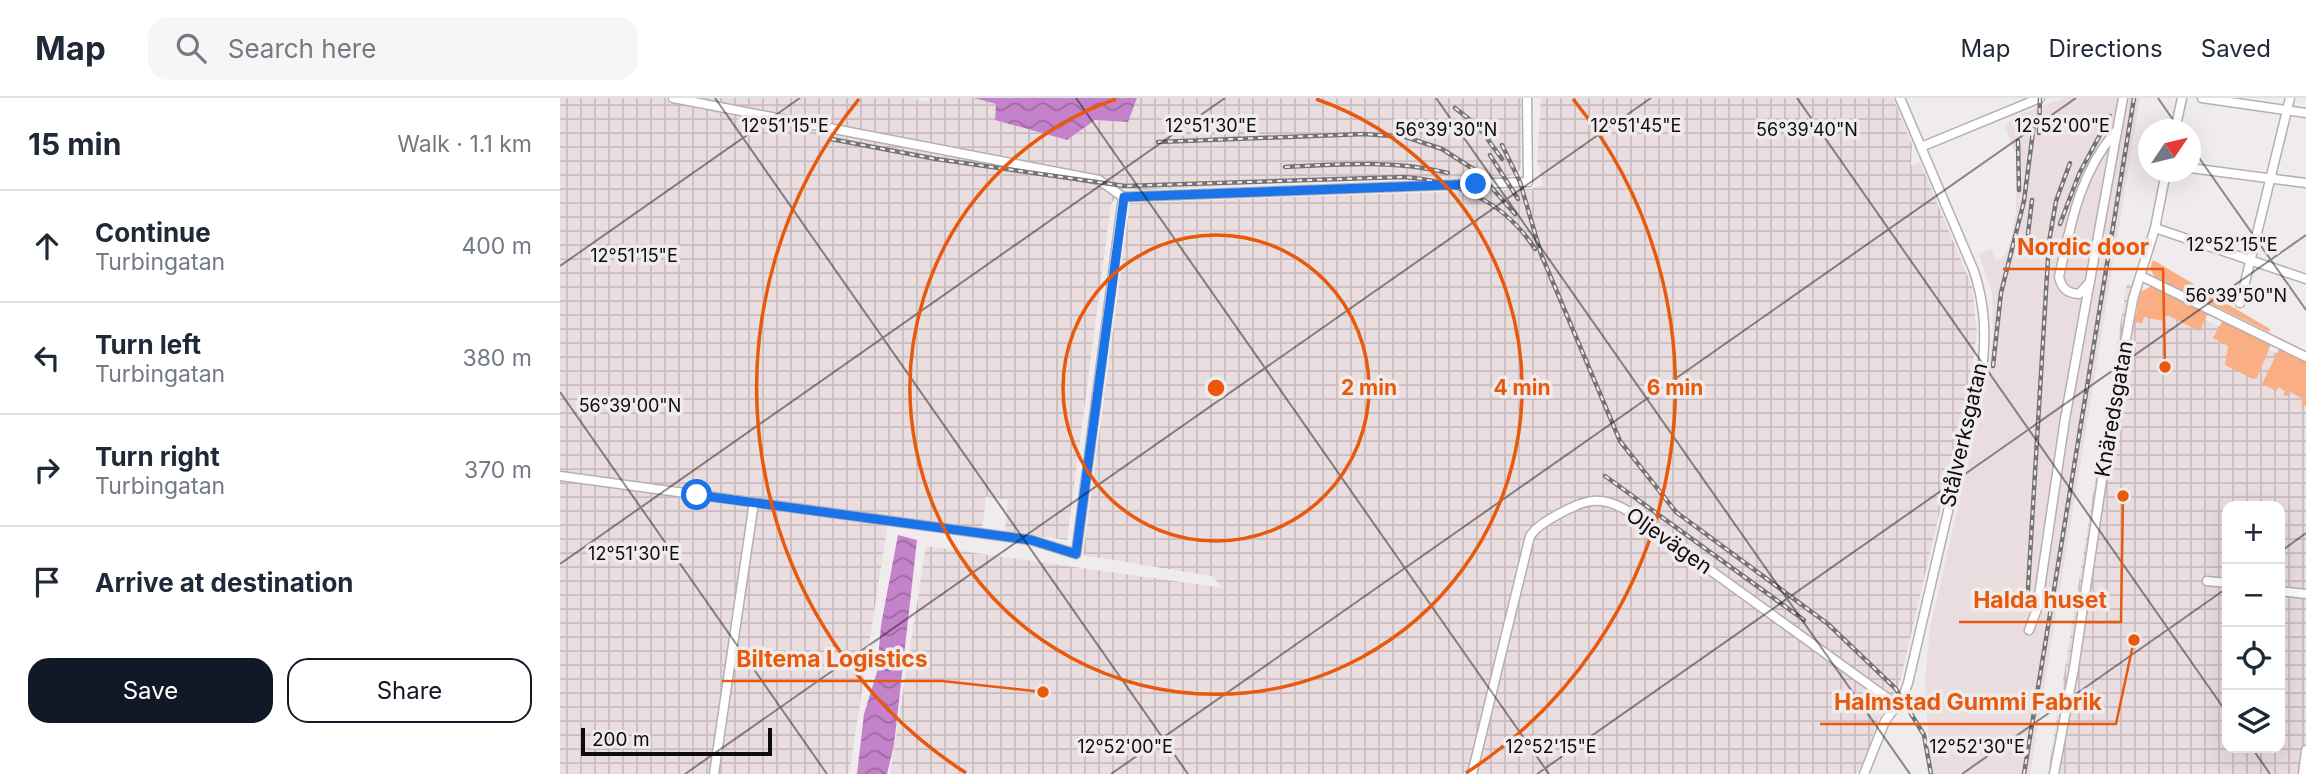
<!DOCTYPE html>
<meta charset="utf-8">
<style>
:root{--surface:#fff;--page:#f6f6f7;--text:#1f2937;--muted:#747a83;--line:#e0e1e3;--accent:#111827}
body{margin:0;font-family:Inter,sans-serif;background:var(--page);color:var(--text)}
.controls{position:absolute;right:21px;bottom:21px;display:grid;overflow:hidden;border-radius:14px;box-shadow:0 7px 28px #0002}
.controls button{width:63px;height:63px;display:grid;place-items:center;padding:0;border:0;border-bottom:2px solid var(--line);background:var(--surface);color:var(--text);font:35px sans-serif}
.compass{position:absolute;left:1578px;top:21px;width:63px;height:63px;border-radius:50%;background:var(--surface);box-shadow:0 7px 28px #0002;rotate:55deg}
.scale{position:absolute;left:21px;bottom:18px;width:191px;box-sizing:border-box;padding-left:7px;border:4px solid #0e0c0d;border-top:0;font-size:19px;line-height:24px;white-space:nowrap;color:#0e0c0d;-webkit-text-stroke:5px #f0eced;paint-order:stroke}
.stop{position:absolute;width:21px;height:21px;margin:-16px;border:5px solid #1a73e8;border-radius:50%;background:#fff}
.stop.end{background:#1a73e8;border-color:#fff;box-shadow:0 2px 7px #0008}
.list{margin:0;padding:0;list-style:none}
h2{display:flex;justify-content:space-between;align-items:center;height:91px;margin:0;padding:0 28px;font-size:30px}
h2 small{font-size:23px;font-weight:400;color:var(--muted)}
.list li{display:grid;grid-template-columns:46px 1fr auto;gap:21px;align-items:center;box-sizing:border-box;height:112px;padding:0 28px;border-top:2px solid var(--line)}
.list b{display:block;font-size:26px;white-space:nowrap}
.list p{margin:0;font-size:23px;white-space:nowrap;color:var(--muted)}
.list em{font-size:23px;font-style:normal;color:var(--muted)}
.actions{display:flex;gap:14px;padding:21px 28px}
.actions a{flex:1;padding:16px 0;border:2px solid var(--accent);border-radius:21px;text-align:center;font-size:24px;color:var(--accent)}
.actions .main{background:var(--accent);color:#fff}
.icon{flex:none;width:38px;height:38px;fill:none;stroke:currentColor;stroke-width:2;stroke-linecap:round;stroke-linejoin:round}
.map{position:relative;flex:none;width:1746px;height:676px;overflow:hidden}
header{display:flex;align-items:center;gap:42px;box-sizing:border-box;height:98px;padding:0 35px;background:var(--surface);border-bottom:2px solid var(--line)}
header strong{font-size:33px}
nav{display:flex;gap:38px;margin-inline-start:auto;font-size:24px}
.search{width:490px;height:63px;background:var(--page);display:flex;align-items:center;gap:18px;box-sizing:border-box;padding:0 24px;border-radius:21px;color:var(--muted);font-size:26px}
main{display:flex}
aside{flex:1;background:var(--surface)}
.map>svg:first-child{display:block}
.built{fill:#eadddf}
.industrial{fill:url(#industrial-grid);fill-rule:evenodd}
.green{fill:#f9ae83}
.water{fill:url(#water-waves)}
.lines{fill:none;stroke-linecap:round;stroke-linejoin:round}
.minor-casing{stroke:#b4b0b1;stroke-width:11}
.minor{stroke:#fff;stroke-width:8}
.rail-casing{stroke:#767374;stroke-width:4.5}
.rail{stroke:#f0eced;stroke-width:2;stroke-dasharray:5;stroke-linecap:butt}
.route{stroke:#1a73e8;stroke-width:9}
.ticks{fill:none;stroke:#0e0c0d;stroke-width:2;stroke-opacity:0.45}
.ring{fill:none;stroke:#e8590c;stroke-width:3.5}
.labels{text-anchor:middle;stroke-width:7;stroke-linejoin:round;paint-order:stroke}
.street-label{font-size:21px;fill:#0e0c0d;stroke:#f0eced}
.ticks-label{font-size:18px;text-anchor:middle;fill:#0e0c0d;stroke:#f0eced;stroke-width:7;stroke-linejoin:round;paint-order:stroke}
.centre{fill:#e8590c;stroke:#f0eced;stroke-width:3.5}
.ring-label{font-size:21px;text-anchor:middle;font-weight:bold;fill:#e8590c;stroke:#f0eced;stroke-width:7;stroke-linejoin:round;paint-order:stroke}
.leader{fill:none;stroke:#e8590c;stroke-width:2.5}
.callout-dot{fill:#e8590c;stroke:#f0eced;stroke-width:2.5}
.callout-label{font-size:23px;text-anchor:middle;font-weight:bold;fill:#e8590c;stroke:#f0eced;stroke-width:7;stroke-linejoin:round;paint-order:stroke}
</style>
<header>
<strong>Map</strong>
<div class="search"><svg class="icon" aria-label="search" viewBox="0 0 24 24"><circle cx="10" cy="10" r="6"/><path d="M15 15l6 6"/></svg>Search here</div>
<nav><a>Map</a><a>Directions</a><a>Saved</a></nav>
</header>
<main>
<aside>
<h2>15 min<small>Walk · 1.1 km</small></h2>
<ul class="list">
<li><svg class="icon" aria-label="ahead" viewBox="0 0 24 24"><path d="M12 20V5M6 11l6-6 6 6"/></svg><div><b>Continue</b><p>Turbingatan</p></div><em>400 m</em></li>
<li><svg class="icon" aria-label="left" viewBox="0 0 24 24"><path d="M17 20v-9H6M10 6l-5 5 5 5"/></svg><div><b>Turn left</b><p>Turbingatan</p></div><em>380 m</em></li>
<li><svg class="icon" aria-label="right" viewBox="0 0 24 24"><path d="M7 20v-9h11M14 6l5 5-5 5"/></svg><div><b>Turn right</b><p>Turbingatan</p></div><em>370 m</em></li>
<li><svg class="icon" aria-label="arrive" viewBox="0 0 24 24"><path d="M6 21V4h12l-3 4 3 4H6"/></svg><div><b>Arrive at destination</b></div></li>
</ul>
<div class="actions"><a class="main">Save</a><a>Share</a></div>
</aside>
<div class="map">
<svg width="1746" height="676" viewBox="0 0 1746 676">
<defs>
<pattern id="industrial-grid" width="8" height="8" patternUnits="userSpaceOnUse" patternTransform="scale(1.75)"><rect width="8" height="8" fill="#eadddf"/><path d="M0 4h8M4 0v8" fill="none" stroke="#c8bcbe"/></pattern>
<pattern id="water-waves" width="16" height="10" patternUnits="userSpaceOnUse" patternTransform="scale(1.75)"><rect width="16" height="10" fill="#c482ca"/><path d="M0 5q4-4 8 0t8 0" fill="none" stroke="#9e69a2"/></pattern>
</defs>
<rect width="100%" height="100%" fill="#f0eced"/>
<!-- built -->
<polygon class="built" points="1503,0 1580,0 1470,676 1370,676 1365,581 1370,530 1429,273 1433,238 1432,194 1419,156 1431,151 1436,163 1445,158 1451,141 1456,114 1456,57 1445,29 1455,18"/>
<!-- industrial -->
<g class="industrial">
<polygon points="0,0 351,0 368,4 369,0 414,0 436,6 435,22 507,42 535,22 568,24 577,0 961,0 961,70 958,75 942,80 763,83 580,92 564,90 551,106 507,442 445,434 448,402 426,399 422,431 329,418 289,676 0,676"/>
<polygon points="981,0 1333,0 1352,47 1351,68 1360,64 1412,188 1417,235 1410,284 1339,588 1317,624 1306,659 1296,676 330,676 366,448 664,490 651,478 523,457 570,105 970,91 983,87 977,64"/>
<path d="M1567,185L1746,269V676H1488ZM1667,408H1720V650H1667Z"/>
</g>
<!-- green -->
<g class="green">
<polygon points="1593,162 1710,231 1709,234 1595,179 1590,171"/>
<polygon points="1592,188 1648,215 1640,233 1605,216 1603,223 1584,219 1582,225 1575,224 1580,194"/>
<polygon points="1663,222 1711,246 1697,280 1693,281 1665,267 1668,248 1653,240"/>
<polygon points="1719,251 1746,263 1746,308 1741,306 1743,301 1730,294 1727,298 1723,297 1725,293 1719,289 1716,293 1702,286"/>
</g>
<!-- water -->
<g class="water">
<polygon points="414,0 577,0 568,24 535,22 507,42 435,22 436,6"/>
<polygon points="338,437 357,442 334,647 327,676 297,676 304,616 317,574 321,527"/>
</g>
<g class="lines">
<!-- minor casing -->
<g class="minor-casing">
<g id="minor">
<polyline points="113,0 539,82 563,99"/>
<polyline points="1642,0 1746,15"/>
<polyline points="1615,32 1622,0"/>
<polyline points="1361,49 1480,0"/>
<polyline points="1630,70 1746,85"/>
<polyline points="1595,130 1746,181"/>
<polyline points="1581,178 1746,259"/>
<path d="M1530,184L1519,196C1507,195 1502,191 1499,179C1511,125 1519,77 1555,34"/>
<polyline points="1680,205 1730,0"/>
<polyline points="0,378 471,442 516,456 563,99 968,84 967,0"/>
<polyline points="1647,483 1667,485"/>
<polyline points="1720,493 1746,496"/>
<polyline points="1469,532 1477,511 1505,321 1563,0"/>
<polyline points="154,676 194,404"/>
<path d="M912,676L970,438C977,428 987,423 997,417C1025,401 1042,396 1071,415L1337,607"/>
<path d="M1304,676L1325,623L1343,599L1348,585L1423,263C1426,231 1424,204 1414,173L1340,0"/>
<polyline points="1494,676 1514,570 1548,341 1573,201 1595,130 1606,74"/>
<polyline points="1743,676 1746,652"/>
</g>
</g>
<!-- minor -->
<use href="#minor" class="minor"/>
<!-- rail casing -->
<g class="rail-casing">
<g id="rail">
<polyline points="895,10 918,28 942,61"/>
<polyline points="1479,35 1480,0"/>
<path d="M271,41L376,61L565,88L844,79C897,83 945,104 975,151"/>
<polyline points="1458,43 1459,92"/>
<polyline points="598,44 804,36 846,39 882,51 918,74 955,116"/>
<polyline points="942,47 960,84 981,156 1060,343 1116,414 1268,526 1336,591 1364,637 1371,676"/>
<polyline points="930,57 958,101"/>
<path d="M725,69C779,66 835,62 888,75"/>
<polyline points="1500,126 1519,76 1550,18"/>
<polyline points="1468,136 1472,102"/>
<polyline points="1433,268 1441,195 1464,103 1474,26"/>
<polyline points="1045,378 1244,522"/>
<polyline points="1467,507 1489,144 1496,103 1510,65"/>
<polyline points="1464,676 1574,0"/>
</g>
</g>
<!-- rail -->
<use href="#rail" class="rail"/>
</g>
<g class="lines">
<!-- route -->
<polyline class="route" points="137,397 471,442 516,456 564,99 916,86"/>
</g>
<!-- ticks -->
<path class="ticks" d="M155,0L628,676M516,0L989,676M876,0L1350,676M1237,0L1667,615M1598,0L1620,32M1630,47L1746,212M0,168L240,0M0,294L267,676M1720,454L1746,435M0,466L665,0M1692,650L1710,676M125,676L1091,0M551,676L1516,0M977,676L1746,137M1402,676L1667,490"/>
<!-- distance rings -->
<g class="ring">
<circle cx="656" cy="290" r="153"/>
<path d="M756 1A306 306 0 1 1 556 1"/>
<path d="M406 675A459 459 0 0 1 299 1M1013 1A459 459 0 0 1 906 675"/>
</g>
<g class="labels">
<!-- street labels -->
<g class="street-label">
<text transform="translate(1554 311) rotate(-80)" y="7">Knäredsgatan</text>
<text transform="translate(1404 337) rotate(-77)" y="7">Stålverksgatan</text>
<text transform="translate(1109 443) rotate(35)" y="7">Oljevägen</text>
</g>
</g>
<g class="ticks-label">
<text x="225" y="34">12°51'15"E</text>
<text x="651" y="34">12°51'30"E</text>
<text x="1076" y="34">12°51'45"E</text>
<text x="1502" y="34">12°52'00"E</text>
<text x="886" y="38">56°39'30"N</text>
<text x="1247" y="38">56°39'40"N</text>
<text x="1672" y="153">12°52'15"E</text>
<text x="74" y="164">12°51'15"E</text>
<text x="1676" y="204">56°39'50"N</text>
<text x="70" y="314">56°39'00"N</text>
<text x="74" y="462">12°51'30"E</text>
<text x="565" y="655">12°52'00"E</text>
<text x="991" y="655">12°52'15"E</text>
<text x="1417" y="655">12°52'30"E</text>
</g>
<circle cx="656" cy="290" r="10" class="centre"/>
<g class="ring-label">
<text x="809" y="297">2 min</text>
<text x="962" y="297">4 min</text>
<text x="1115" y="297">6 min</text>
</g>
<!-- callouts -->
<path class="leader" d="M1605 269L1603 171H1443M1563 398L1561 524H1399M483 594L382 583H162M1574 542L1556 626H1260"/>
<g class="callout-dot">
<circle cx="1605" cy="269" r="7"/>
<circle cx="1563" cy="398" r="7"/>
<circle cx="483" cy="594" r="7"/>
<circle cx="1574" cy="542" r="7"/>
</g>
<g class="callout-label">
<text x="1523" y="157">Nordic door</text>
<text x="1480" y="510">Halda huset</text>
<text x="272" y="569">Biltema Logistics</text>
<text x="1408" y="612">Halmstad Gummi Fabrik</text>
</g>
</svg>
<div class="controls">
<button>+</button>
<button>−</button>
<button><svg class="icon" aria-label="locate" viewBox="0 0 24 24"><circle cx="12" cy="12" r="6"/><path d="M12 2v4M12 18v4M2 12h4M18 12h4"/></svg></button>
<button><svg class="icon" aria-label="layers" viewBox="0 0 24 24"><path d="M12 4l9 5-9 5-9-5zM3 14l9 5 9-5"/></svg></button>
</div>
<svg class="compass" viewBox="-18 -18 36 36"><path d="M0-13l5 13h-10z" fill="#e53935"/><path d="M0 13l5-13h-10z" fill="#747a83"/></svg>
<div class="scale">200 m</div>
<div class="stop" style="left:137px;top:397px"></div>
<div class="stop end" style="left:916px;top:86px"></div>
</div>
</main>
